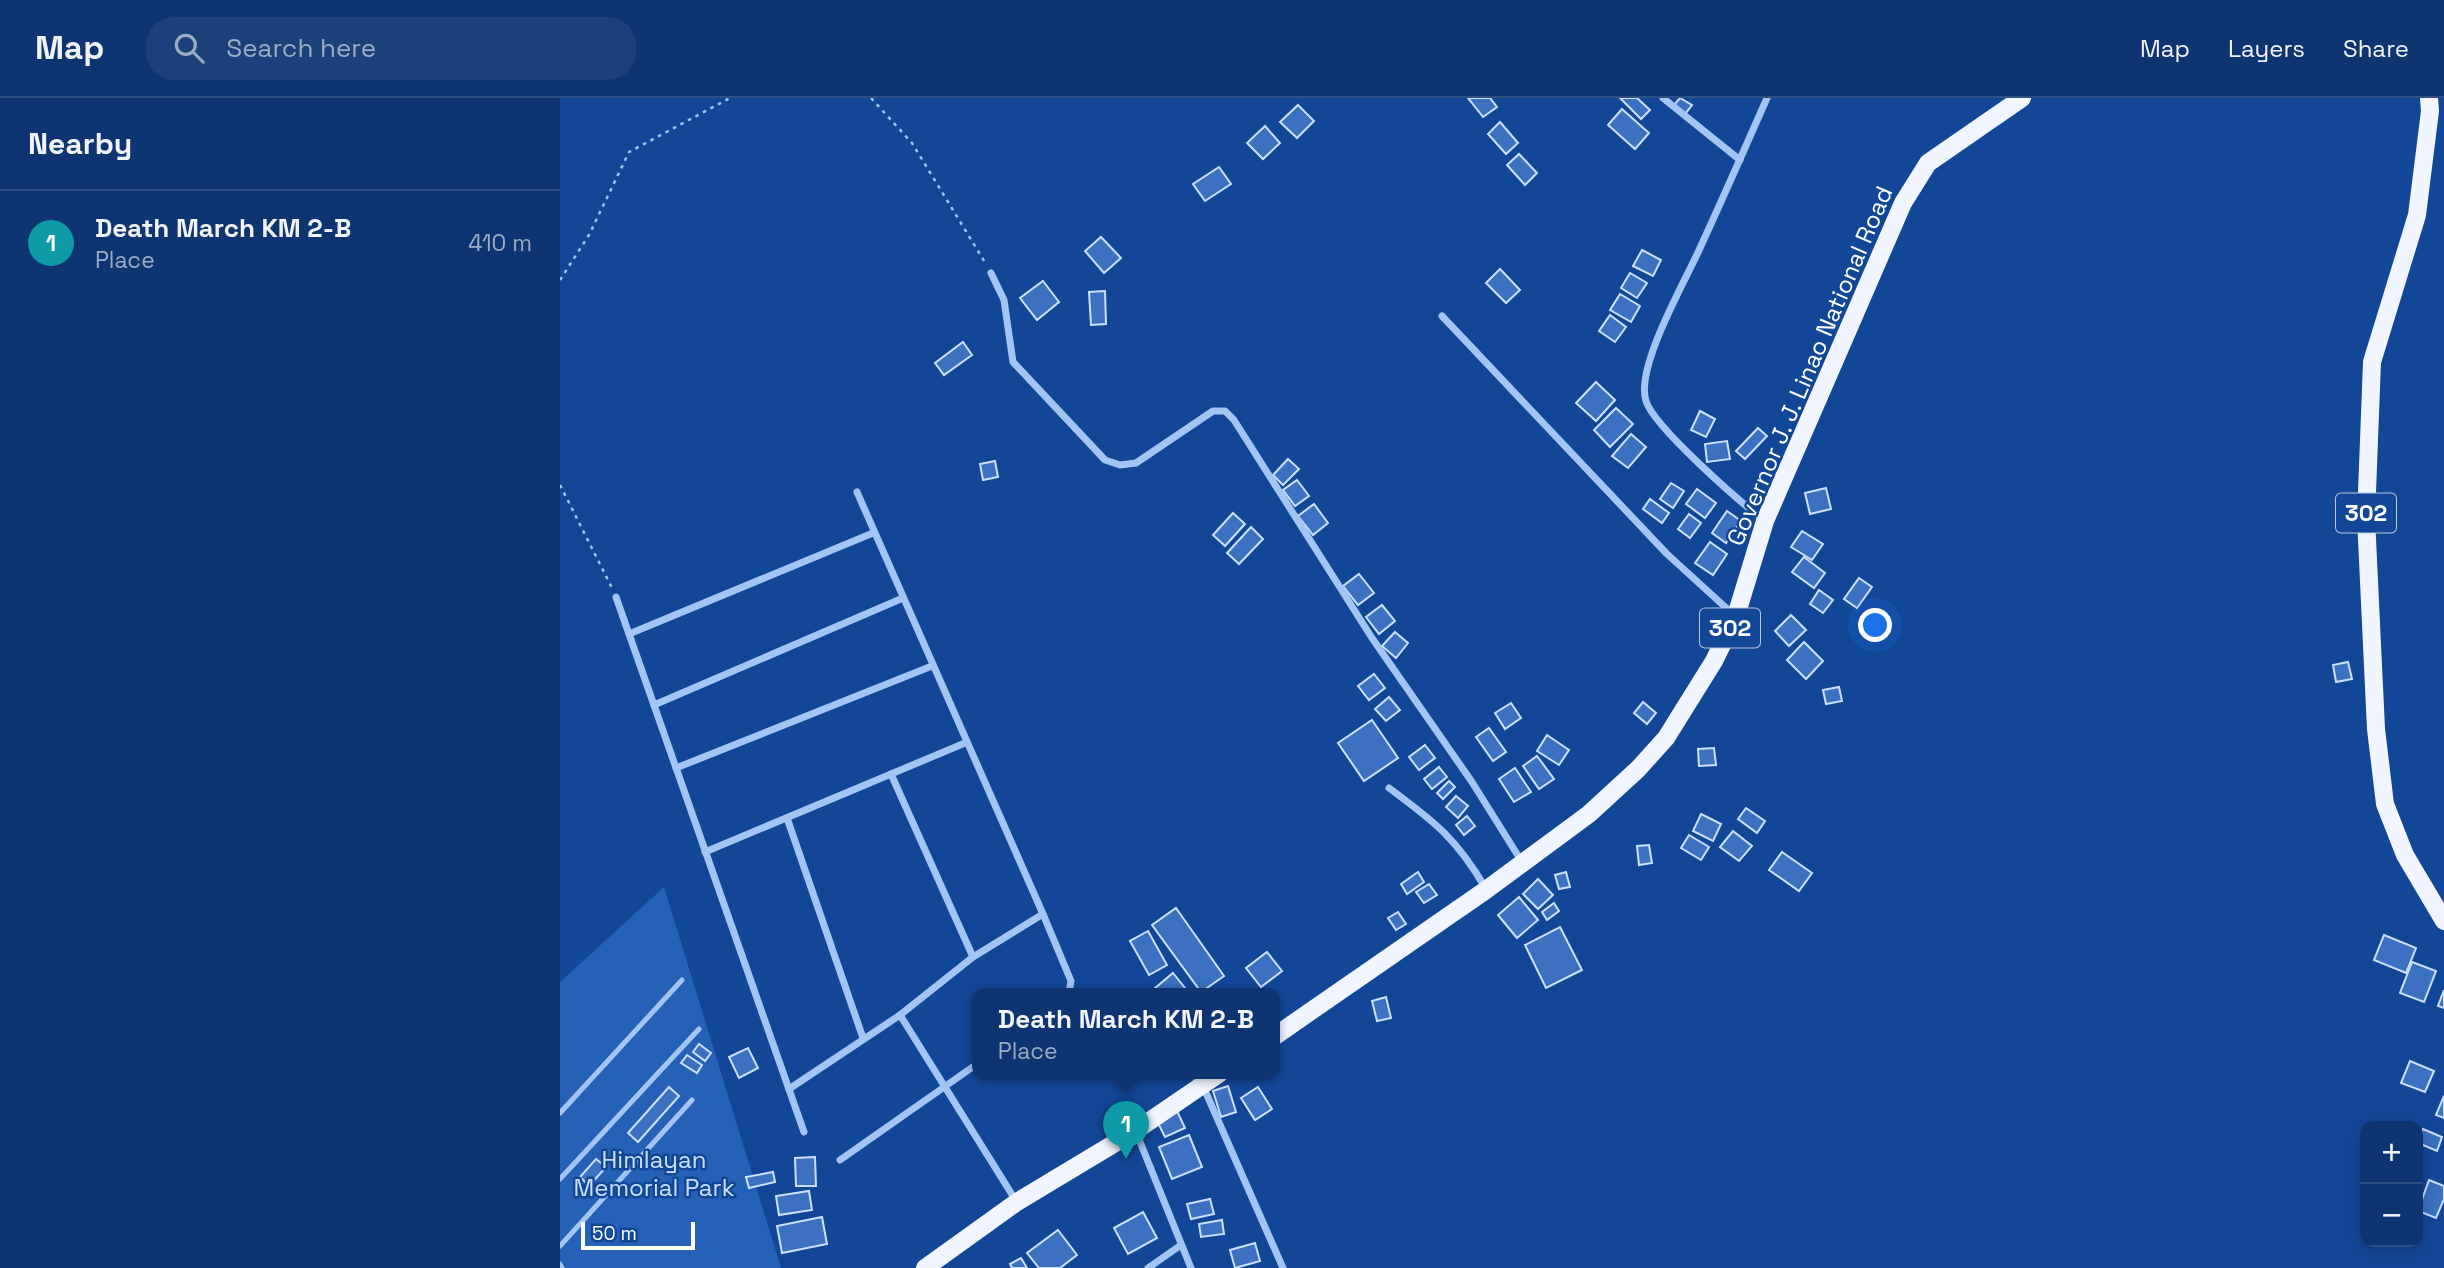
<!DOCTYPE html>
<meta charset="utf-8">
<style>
:root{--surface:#0e3572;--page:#1c407a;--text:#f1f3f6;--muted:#9babc4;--line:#2e5084;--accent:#ffd966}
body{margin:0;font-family:"Space Grotesk",sans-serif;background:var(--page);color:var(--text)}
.controls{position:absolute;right:21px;bottom:21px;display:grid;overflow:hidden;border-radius:14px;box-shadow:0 4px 18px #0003}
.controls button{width:63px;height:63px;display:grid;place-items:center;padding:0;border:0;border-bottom:2px solid var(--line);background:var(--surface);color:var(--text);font:35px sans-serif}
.scale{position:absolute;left:21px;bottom:18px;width:114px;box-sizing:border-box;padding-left:7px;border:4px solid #fff;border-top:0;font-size:19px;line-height:24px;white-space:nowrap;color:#fff;-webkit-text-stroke:5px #124798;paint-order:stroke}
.you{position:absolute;left:1316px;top:528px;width:24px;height:24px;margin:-18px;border:5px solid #fff;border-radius:50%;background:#1a73e8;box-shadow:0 0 0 10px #1a73e833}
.badge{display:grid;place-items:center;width:46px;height:46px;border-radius:50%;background:var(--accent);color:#fff;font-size:23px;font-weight:700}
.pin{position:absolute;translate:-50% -58px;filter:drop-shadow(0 2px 4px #0008)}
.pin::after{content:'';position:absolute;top:37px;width:24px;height:21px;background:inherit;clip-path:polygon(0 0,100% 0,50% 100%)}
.popup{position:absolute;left:412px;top:890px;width:308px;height:91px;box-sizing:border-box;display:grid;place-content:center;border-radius:14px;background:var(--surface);filter:drop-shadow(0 2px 5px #0005);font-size:23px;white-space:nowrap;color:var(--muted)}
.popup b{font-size:26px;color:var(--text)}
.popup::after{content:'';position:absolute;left:50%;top:100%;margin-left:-14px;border:14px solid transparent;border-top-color:var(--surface)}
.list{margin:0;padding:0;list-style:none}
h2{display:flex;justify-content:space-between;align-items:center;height:91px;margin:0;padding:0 28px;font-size:30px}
h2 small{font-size:23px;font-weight:400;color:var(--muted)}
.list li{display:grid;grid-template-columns:46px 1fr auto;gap:21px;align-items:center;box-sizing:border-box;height:105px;padding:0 28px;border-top:2px solid var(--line)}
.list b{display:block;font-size:26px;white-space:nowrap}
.list p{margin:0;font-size:23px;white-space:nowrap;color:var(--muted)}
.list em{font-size:23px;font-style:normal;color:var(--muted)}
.icon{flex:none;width:38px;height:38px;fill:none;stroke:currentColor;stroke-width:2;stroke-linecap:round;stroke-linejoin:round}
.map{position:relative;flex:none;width:1884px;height:1170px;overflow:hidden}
header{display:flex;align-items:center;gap:42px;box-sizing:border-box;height:98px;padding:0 35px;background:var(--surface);border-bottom:2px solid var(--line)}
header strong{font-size:33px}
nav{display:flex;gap:38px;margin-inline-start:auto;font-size:24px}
.search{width:490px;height:63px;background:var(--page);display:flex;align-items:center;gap:18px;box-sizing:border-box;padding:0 24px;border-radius:28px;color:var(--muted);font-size:26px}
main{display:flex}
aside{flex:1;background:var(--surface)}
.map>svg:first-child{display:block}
.green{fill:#2561b6}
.building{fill:#3b71c0;stroke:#cbe0fd;stroke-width:2}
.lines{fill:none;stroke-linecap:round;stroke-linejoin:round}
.path{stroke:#a3c5f3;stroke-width:2.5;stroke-dasharray:3.5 5;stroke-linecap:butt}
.service{stroke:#a3c5f3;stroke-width:5}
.minor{stroke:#a3c5f3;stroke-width:7}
.primary{stroke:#f0f5ff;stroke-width:18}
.labels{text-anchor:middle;stroke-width:5;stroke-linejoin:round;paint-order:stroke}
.shield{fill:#124798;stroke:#b8c8e0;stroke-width:2}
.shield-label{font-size:23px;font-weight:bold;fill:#fff}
.street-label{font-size:24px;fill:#fff;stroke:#124798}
.park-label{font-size:24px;fill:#cbe0fd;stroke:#124798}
</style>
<header>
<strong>Map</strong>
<div class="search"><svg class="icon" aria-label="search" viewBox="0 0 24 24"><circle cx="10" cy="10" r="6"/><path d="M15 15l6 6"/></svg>Search here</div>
<nav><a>Map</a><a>Layers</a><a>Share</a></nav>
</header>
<main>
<aside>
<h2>Nearby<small></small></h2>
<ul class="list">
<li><span class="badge" style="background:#0f9aa8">1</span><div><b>Death March KM 2-B</b><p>Place</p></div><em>410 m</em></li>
</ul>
</aside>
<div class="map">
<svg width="1884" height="1170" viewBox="0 0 1884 1170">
<rect width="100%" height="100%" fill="#124798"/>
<!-- green -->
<polygon class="green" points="104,789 221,1170 0,1170 0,884"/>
<!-- building -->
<g class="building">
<polygon points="908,0 930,0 937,9 923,19"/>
<polygon points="1060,0 1077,0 1090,12 1081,21"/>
<polygon points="1120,0 1132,7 1125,16 1114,7"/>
<polygon points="738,7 754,23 737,40 720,24"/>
<polygon points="1062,11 1089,35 1075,51 1048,27"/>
<polygon points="940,24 958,45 946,56 928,36"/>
<polygon points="705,28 720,45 703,61 687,45"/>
<polygon points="959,56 977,75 965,87 947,67"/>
<polygon points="659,69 671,86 645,103 633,86"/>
<polygon points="541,139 561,160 544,175 525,153"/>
<polygon points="1082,152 1101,162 1093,178 1073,168"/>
<polygon points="940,171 960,192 946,205 926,185"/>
<polygon points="1070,175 1087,185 1077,200 1061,190"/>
<polygon points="483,183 499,204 477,222 460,200"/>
<polygon points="545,193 546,226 531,227 529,194"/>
<polygon points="1060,196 1080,208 1071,224 1050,212"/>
<polygon points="1050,217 1066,229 1055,244 1039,233"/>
<polygon points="403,244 412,257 384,277 375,265"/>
<polygon points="1036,284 1055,302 1036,323 1016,305"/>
<polygon points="1056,310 1073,326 1050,349 1034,332"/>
<polygon points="1140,313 1155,321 1146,339 1131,332"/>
<polygon points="1198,330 1207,338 1185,361 1176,353"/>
<polygon points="1071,336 1086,349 1068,370 1052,358"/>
<polygon points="1167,343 1170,361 1147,364 1145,346"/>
<polygon points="728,361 739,371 723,387 713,377"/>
<polygon points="435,363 438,379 423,382 420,366"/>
<polygon points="737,382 749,398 735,408 723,392"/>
<polygon points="1111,385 1124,393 1113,410 1100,401"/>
<polygon points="1266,390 1271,411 1250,416 1245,395"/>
<polygon points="1137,391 1156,405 1145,420 1126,406"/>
<polygon points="1090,401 1109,415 1102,425 1083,411"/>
<polygon points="754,406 768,425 753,437 738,418"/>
<polygon points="1167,413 1181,423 1166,445 1152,435"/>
<polygon points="673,415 685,426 665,448 653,437"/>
<polygon points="1129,416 1141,425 1130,440 1118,431"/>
<polygon points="691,429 703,441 679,466 667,455"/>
<polygon points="1242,433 1263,446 1252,462 1231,449"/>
<polygon points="1150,444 1167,456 1153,477 1135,465"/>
<polygon points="1244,459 1265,475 1254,490 1232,474"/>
<polygon points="799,476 814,495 798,507 783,488"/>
<polygon points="1299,480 1312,489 1297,510 1284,501"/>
<polygon points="1259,492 1273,502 1263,515 1250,506"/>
<polygon points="822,507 835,523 819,536 806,519"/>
<polygon points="1231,517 1246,532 1229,548 1215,533"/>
<polygon points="835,534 848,545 836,560 822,548"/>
<polygon points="1244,544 1263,563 1246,581 1227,562"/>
<polygon points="1788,564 1792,581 1776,584 1773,567"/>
<polygon points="814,576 825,590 809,602 798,588"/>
<polygon points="1279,589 1282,603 1266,606 1263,592"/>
<polygon points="829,599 840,612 826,623 815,611"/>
<polygon points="1083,604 1096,615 1087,626 1074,615"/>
<polygon points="951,605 961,620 945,631 935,615"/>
<polygon points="812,622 838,660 804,683 778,645"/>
<polygon points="929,630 946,654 933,663 916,639"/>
<polygon points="987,637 1009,652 999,667 977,653"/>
<polygon points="865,647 875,660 859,672 849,659"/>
<polygon points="1154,650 1156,667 1139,668 1138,651"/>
<polygon points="977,658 994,681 979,691 963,668"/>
<polygon points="879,669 887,679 872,691 864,681"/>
<polygon points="955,670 971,694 954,704 939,681"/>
<polygon points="889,683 895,689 883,701 877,695"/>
<polygon points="896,698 908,708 898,720 886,709"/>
<polygon points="1186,710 1205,723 1197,735 1178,721"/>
<polygon points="1141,716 1161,726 1153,743 1133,733"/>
<polygon points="907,718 915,728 904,737 896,727"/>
<polygon points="1173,733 1192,748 1179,763 1160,749"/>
<polygon points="1129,737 1149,749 1141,762 1121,750"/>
<polygon points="1089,747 1092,765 1079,767 1077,748"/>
<polygon points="1222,754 1252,775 1239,793 1209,772"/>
<polygon points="858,774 864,784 847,796 841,786"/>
<polygon points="1006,774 1010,789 999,791 995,777"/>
<polygon points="978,781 993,797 978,811 963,796"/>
<polygon points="869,786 877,797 864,805 856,794"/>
<polygon points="959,799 978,822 957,840 938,817"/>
<polygon points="994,805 999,813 987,822 982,814"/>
<polygon points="616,810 664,878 641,894 592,827"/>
<polygon points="838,814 846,826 836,832 828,820"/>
<polygon points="1000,829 1022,872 986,890 965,847"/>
<polygon points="588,833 607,867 589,877 570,843"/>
<polygon points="1824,837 1856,850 1846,875 1814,862"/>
<polygon points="707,854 722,873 701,889 686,870"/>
<polygon points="1852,864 1876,873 1864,904 1840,895"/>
<polygon points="613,875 629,895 597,895 594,891"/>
<polygon points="1884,892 1884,910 1878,908"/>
<polygon points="826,899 831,920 817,923 812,903"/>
<polygon points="139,946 151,955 145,963 133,954"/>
<polygon points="188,950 198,970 179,980 169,959"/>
<polygon points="127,957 142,967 137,975 121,965"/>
<polygon points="1850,963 1874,973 1865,994 1841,985"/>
<polygon points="668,988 676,1014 661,1019 653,993"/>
<polygon points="109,989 119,998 78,1044 68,1035"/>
<polygon points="698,989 712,1011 695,1022 681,1000"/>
<polygon points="1884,998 1884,1020 1876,1017"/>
<polygon points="616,1011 625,1030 605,1039 596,1021"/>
<polygon points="1863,1031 1882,1039 1877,1053 1858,1045"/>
<polygon points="629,1037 642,1069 612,1081 599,1049"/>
<polygon points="255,1059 256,1088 236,1088 235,1060"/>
<polygon points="36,1061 46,1069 29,1088 20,1079"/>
<polygon points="213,1074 215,1084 189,1090 186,1079"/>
<polygon points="1869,1082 1884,1088 1884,1101 1876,1120 1858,1113"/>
<polygon points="249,1093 252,1112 219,1117 216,1098"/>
<polygon points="650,1101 654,1116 631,1121 627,1106"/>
<polygon points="583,1114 597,1140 568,1156 554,1130"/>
<polygon points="262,1119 267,1146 222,1155 217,1128"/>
<polygon points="662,1122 664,1136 641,1139 639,1126"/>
<polygon points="498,1132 517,1157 500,1170 479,1170 467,1155"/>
<polygon points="695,1145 700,1163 675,1170 670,1152"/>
<polygon points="461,1160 467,1170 452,1170 450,1166"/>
</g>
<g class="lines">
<!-- path -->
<g class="path">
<polyline points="311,0 352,45 426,166"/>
<polyline points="0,182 29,137 69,54 170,0"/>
<polyline points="0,387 52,490"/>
</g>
<!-- service -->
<g class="service">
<polyline points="0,1015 122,882"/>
<polyline points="0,1081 139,931"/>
<polyline points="0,1148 132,1002"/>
<polyline points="0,1166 2,1170"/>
</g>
<!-- minor -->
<g class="minor">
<polyline points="1103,0 1180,62"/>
<polyline points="431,175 444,202 453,264 545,362 560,367 576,365 653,313 665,313 674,322 812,540 912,684 962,764"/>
<polyline points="882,218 1107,456 1175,518"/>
<polyline points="297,394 483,816 511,883 509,895"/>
<path d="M1205,423C1180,404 1094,329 1086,303C1075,269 1125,184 1140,150C1163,100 1185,50 1207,0"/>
<polyline points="56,499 244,1034"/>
<polyline points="69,536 313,435"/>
<polyline points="94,607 343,500"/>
<polyline points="116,670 372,568"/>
<polyline points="331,676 413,859"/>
<path d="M829,690C875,724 897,741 926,791"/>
<polyline points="227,720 303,940"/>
<polyline points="145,754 405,645"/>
<polyline points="340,917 456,1103"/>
<polyline points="643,988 723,1170"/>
<polyline points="229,991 340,917 413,859 483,816"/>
<polyline points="576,1034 631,1170"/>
<polyline points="280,1062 417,966"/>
<polyline points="588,1170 621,1147"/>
</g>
<!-- primary -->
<g class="primary">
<polyline points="1869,0 1870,13 1857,117 1812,264 1806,420 1816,631 1825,706 1845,757 1884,823"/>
<polyline points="715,938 926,792 1029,716 1078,671 1106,640 1154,563 1176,518 1205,423 1343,105 1368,65 1462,0"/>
<polyline points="365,1170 457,1104 575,1033 660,975"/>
</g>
</g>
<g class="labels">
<!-- shield labels -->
<g class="shield">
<rect x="1776" y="395.5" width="60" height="39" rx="5"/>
<rect x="1140" y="510.5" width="60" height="39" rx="5"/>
</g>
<g class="shield-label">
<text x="1806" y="423">302</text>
<text x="1170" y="538">302</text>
</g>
<!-- street labels -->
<g class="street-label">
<text transform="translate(1250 268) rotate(-67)" y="8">Governor J. J. Linao National Road</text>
</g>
<!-- park labels -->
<g class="park-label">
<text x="94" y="1070">Himlayan<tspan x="94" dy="28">Memorial Park</tspan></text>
</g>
</g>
</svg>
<div class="controls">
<button>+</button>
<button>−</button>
</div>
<div class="scale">50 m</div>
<div class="you"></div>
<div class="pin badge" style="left:566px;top:1061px;background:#0f9aa8">1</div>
<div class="popup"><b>Death March KM 2-B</b>Place</div>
</div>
</main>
